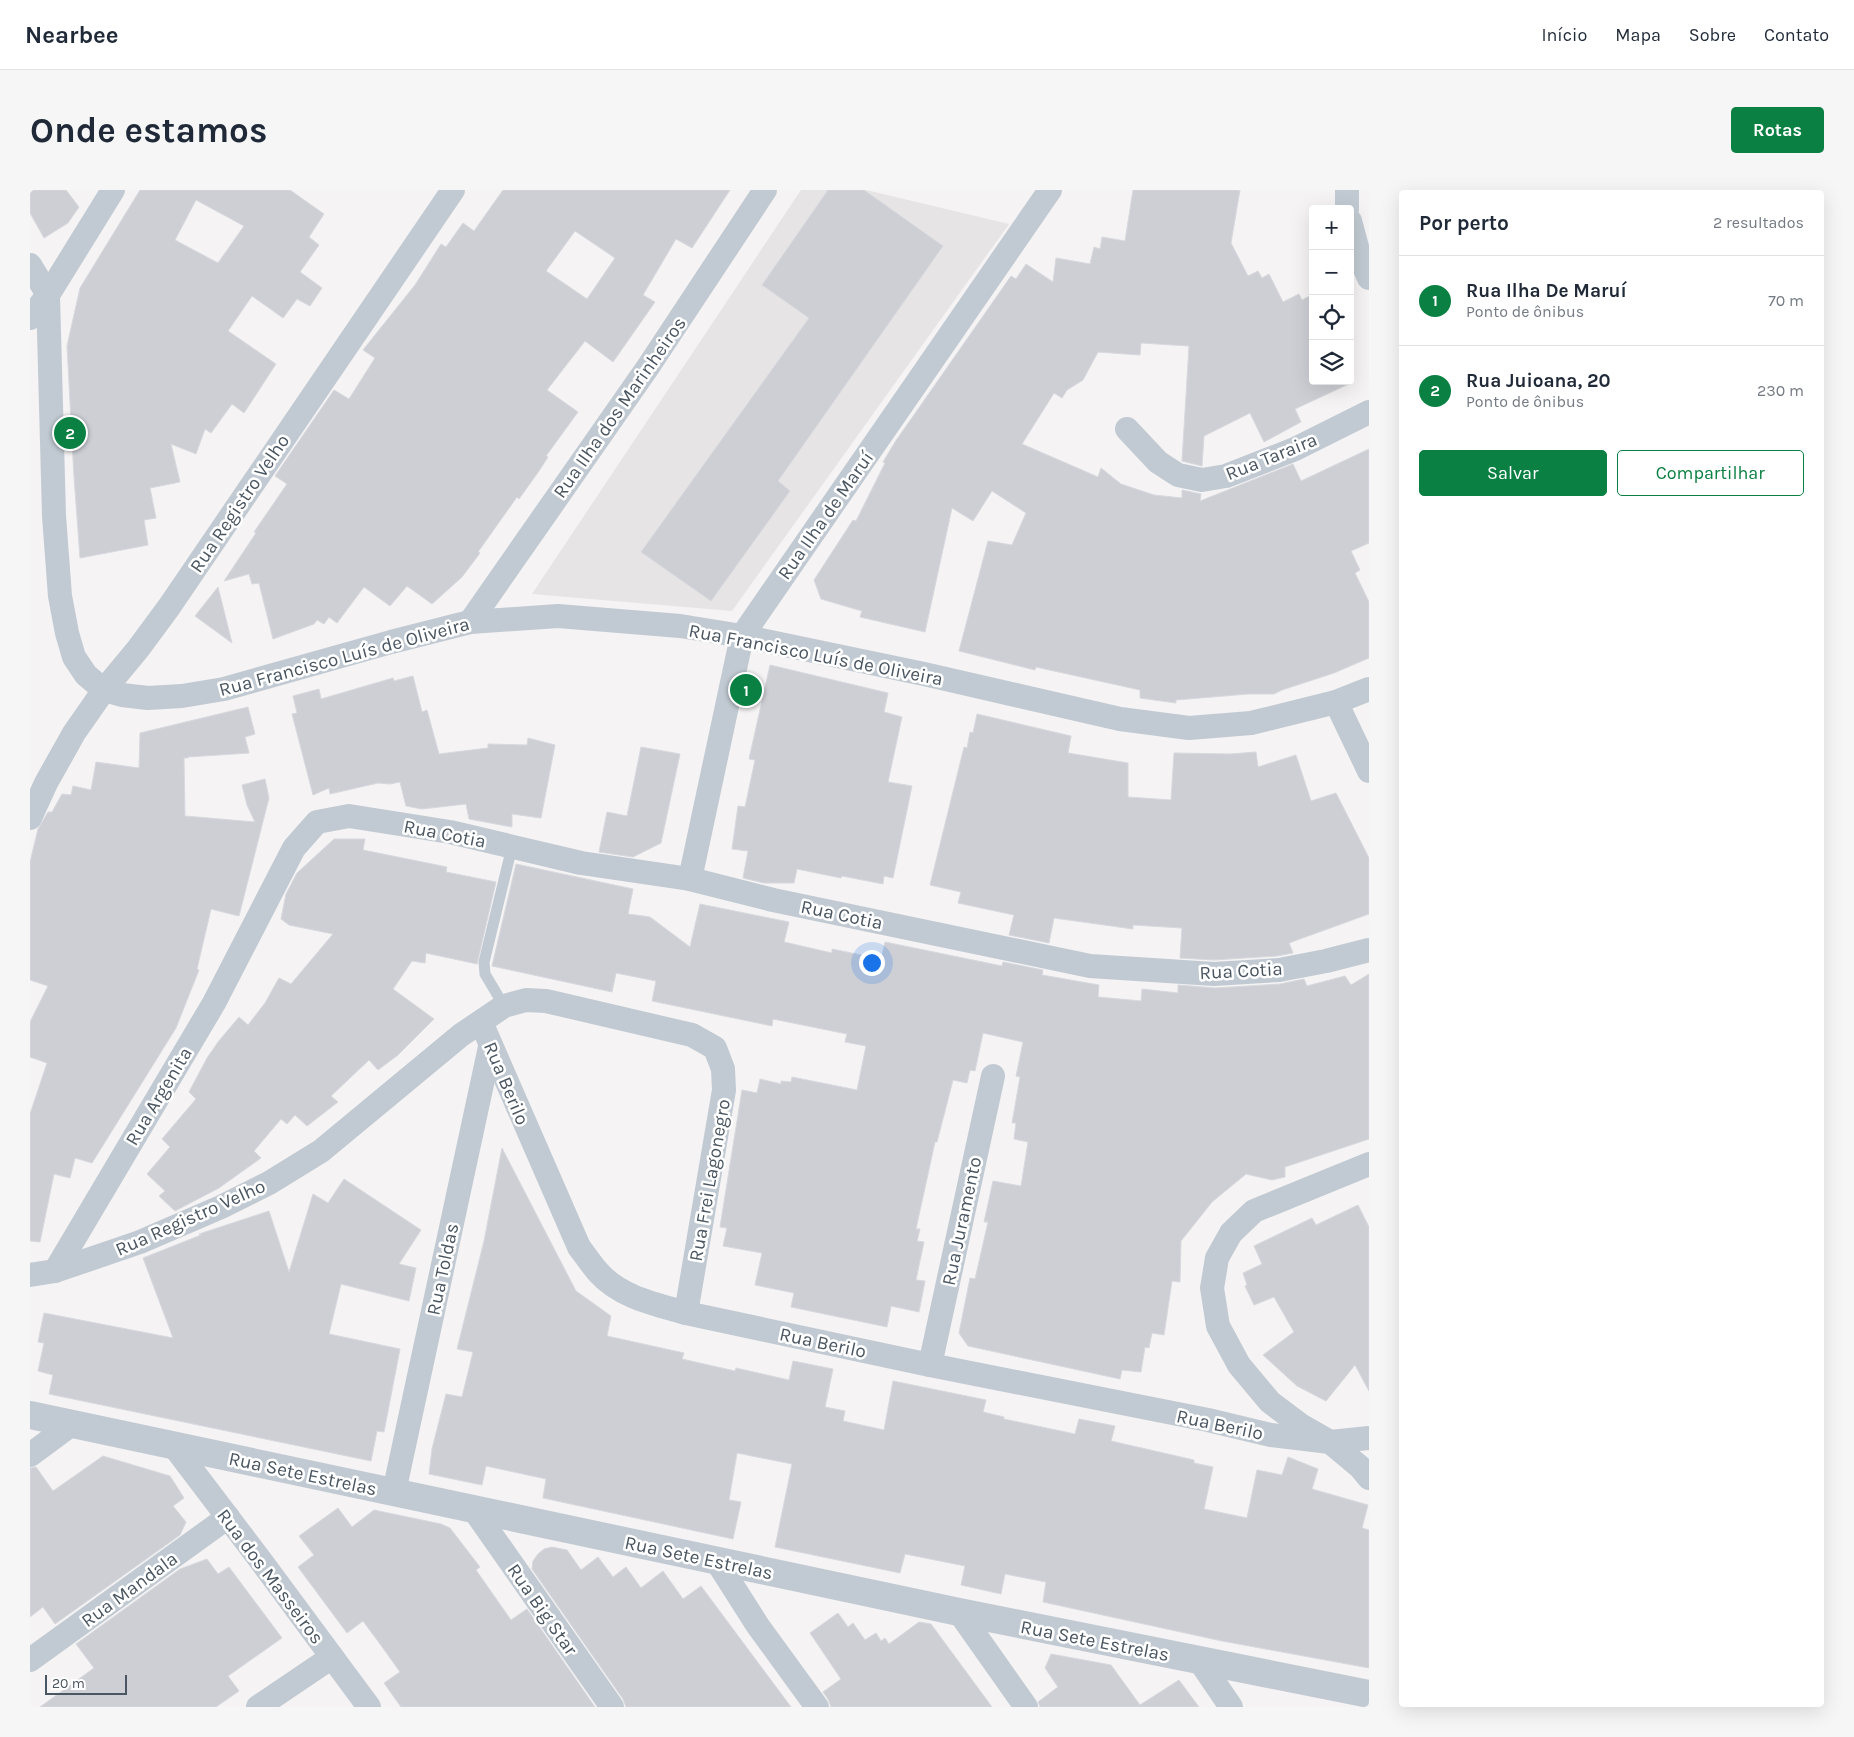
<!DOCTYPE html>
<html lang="pt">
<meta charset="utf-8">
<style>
:root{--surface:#fff;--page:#f6f6f7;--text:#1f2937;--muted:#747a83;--line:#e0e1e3;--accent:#0b8043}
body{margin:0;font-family:Karla,sans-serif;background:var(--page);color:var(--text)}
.controls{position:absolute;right:15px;top:15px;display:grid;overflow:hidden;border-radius:5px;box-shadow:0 5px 20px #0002}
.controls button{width:45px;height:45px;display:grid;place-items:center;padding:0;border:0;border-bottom:1px solid var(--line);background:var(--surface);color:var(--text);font:25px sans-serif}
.scale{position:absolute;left:15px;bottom:12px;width:82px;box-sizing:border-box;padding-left:5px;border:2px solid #4a5661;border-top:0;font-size:14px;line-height:18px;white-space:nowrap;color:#4a5661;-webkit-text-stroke:4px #fff;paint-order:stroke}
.you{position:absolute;left:841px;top:772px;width:18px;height:18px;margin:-12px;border:4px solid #fff;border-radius:50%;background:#1a73e8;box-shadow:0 0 0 8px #1a73e833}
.badge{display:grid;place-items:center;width:32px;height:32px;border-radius:50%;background:var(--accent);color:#fff;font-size:16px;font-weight:700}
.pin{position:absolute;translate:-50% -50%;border:2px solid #fff;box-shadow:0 1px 5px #0006}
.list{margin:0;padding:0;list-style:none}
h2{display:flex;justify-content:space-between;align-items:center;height:65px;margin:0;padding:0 20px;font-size:21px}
h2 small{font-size:16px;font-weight:400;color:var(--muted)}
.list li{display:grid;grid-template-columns:32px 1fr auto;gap:15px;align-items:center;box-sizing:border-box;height:90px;padding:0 20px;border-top:1px solid var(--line)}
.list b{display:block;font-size:19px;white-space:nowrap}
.list p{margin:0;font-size:16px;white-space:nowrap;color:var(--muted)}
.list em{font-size:16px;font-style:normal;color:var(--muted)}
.actions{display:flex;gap:10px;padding:15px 20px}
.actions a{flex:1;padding:11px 0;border:1px solid var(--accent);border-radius:5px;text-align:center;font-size:18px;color:var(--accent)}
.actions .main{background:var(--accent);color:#fff}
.icon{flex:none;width:28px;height:28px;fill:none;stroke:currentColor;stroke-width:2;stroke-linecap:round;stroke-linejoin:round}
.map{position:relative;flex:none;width:1339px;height:1517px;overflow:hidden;border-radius:5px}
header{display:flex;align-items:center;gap:30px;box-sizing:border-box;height:70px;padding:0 25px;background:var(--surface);border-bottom:1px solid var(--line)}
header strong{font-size:24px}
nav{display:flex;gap:28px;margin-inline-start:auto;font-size:18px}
.intro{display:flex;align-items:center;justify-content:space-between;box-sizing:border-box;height:120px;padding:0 30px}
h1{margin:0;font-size:35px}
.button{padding:12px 22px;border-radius:5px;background:var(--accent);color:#fff;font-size:18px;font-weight:700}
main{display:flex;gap:30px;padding:0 30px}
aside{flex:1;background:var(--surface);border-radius:5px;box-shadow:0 5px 20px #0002}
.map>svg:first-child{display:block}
.education{fill:#e6e4e5}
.building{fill:#cdcfd5;stroke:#d7d9de;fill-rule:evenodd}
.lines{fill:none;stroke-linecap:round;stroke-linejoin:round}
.service{stroke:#c1cad2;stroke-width:11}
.minor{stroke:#c1cad2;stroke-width:24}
.tertiary{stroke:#c1cad2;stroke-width:28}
.labels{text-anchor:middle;stroke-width:5;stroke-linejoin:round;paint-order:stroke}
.street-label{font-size:19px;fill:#4a5661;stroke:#fff}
</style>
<header>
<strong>Nearbee</strong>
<nav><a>Início</a><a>Mapa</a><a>Sobre</a><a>Contato</a></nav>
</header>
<div class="intro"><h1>Onde estamos</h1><a class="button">Rotas</a></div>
<main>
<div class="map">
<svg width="1339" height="1517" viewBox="0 0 1339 1517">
<rect width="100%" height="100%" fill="#f5f3f3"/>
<!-- education -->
<polygon class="education" points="771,0 836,0 979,34 702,421 502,404"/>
<!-- building -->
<g class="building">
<polygon points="0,0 36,0 49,17 38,33 14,48 0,23"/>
<path d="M110,0H260L294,24L279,47L289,55L270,82L292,98L280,116L267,109L253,128L222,106L198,141L246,174L214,223L202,214L181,243L175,239L166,264L141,254L150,292L120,298L126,328L114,330L118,355L50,368L44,287L37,156L50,98ZM166,10L214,36L188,73L145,50Z"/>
<path d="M473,0H700L662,58L646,49L613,105L625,112L583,172L555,151L517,200L548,222L516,266L518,267L509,281L489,309L487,307L448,362L450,363L432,387L402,414L377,396L360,416L334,397L307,433L299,427L294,434L287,430L284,434L243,449L229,393L222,394L219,384L194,391L226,343L224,342L257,294L245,286L304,200L319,209L345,168L333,160L385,95L411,54L416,57L433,33L444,41ZM545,41L585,68L557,109L516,81Z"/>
<polygon points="798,0 834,0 913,56 748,291 760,301 681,411 611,362 779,128 732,95"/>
<polygon points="1103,0 1210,0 1201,53 1218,86 1228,81 1232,88 1239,84 1253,112 1269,104 1272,110 1280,106 1283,111 1283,191 1320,191 1320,186 1323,192 1265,219 1271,232 1234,252 1220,223 1174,246 1172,276 1152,271 1159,156 1111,153 1110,165 1068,162 1053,190 1037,200 1032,208 1024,203 992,254 1068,287 1071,278 1091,294 1124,305 1152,308 1152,300 1171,304 1170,311 1263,274 1271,291 1339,259 1339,353 1321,361 1330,380 1325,383 1339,412 1339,468 1304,483 1252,500 1244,504 1218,504 1146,510 1146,513 1110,508 1110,500 1006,477 1005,480 929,461 958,351 982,355 996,323 962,301 943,331 922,318 895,442 830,427 832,421 791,409 784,390 823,330 826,331 855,273 853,272 865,252 981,86 986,89 996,74 1023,92 1026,68 1060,74 1064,57 1070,59 1072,47 1095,51"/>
<polygon points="188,397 202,453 165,426"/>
<polygon points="740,475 858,503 854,522 872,527 858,592 882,596 863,688 854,686 853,694 812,686 811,688 767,679 764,693 734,693 713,688 718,661 702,659 708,616 715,617 725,570 719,569"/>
<polygon points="383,486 392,522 397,520 409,564 458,558 458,554 497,555 498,548 525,555 511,628 482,624 482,637 439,629 436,614 392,619 376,616 370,592 360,594 348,593 300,604 299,598 283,605 262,524 267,523 263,506 289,499 291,509 363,488 364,491"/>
<polygon points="218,517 225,544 215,547 219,563 158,567 158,568 154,568 155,626 225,632 217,615 212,595 235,589 239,608 209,726 181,719 167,779 169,780 146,838 62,973 45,968 40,988 24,984 10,1052 0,1051 0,924 17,873 0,867 0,832 18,796 0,790 0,672 8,639 18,622 22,622 32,604 41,605 43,596 61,600 66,572 109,578 110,543"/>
<polygon points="947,524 1041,546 1038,563 1098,573 1098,607 1141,610 1144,563 1200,564 1226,562 1228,577 1266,565 1281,611 1306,603 1339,668 1339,724 1259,753 1263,763 1247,766 1184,770 1150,768 1152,738 1103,735 1103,739 1024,728 1019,753 979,745 984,725 928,713 931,702 900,695 934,557 937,558 940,542 943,543"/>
<polygon points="611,557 650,564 631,653 603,667 569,662 577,622 597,626"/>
<polygon points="304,649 335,649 333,660 417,677 416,682 466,692 447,774 396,763 395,773 382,771 363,799 404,829 368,865 348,880 339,870 301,906 308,912 277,936 265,925 257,934 251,929 224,961 231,968 189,998 145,1021 129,1006 135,1001 117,984 140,957 132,949 166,909 159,902 177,868 188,852 209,827 218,835 235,813 249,788 261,794 303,744 259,735 251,729 256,704 267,683"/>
<polygon points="486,674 603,699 598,724 620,727 660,757 670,714 759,732 754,752 802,763 802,759 851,769 855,752 972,776 973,772 1013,780 1012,785 1069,795 1068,807 1111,811 1112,799 1148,803 1148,795 1185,798 1250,794 1274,789 1277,796 1315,786 1321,795 1339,784 1339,949 1255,977 1255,987 1242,990 1216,984 1182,1012 1151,1051 1150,1092 1142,1091 1134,1145 1122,1143 1119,1158 1115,1157 1111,1182 1092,1180 1090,1189 938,1156 929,1143 940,1088 945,1089 958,1032 954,1032 963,991 991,996 998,952 984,949 986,933 982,933 990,887 986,886 993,852 953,843 945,881 940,880 937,893 923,890 907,952 905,952 886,1039 890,1039 887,1051 894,1052 886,1090 895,1091 889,1122 861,1116 857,1137 761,1117 764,1103 725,1095 732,1063 693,1056 697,1038 690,1037 712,900 727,903 730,889 751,894 751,891 761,892 762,887 827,900 836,856 815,852 817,844 743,829 742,836 622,811 626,791 586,783 582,802 462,776"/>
<polygon points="472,958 546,1101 581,1126 577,1146 654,1163 652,1169 705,1181 706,1178 759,1190 763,1171 803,1179 795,1217 815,1221 813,1231 854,1240 863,1191 956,1210 953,1222 974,1227 974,1229 1045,1244 1049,1229 1085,1236 1081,1251 1164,1270 1164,1273 1183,1277 1174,1319 1217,1328 1227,1280 1252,1285 1258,1267 1288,1279 1282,1299 1338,1315 1332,1338 1339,1340 1339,1478 1192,1451 1013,1412 1016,1392 975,1384 971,1404 931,1395 935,1376 875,1364 870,1383 745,1357 762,1274 707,1263 699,1310 711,1312 703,1349 513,1308 516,1289 456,1276 452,1295 399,1284 402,1259 416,1204 432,1207 443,1162 427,1159 454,1051"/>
<polygon points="314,989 391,1040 369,1074 386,1078 379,1111 311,1094 299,1144 370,1159 354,1242 347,1241 341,1271 19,1204 23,1185 8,1181 14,1153 8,1152 14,1123 143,1148 113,1068 171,1045 169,1044 239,1021 259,1082 283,1004 298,1013"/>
<polygon points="1328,1015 1339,1037 1339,1201 1325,1175 1296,1211 1267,1196 1233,1165 1264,1142 1244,1107 1224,1115 1215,1096 1217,1095 1213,1083 1232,1074 1224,1056 1282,1028 1286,1035"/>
<polygon points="73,1266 140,1286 154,1308 143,1316 156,1332 150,1345 25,1434 13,1417 0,1427 0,1278 6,1277 23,1301"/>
<polygon points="308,1318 322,1337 344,1320 411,1334 420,1338 450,1377 446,1380 481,1430 497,1419 565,1517 371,1517 354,1493 370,1482 350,1454 333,1431 317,1443 268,1377 284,1365 269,1346"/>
<polygon points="522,1357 537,1360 551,1380 568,1367 583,1387 596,1377 611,1398 633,1381 653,1409 671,1396 761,1517 596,1517 593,1509 502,1379 503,1371 508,1364 514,1359"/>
<polygon points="177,1369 188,1384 199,1377 252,1448 198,1486 209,1501 186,1517 10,1517 64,1478 46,1454 150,1379"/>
<polygon points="808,1423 818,1437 823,1433 835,1450 846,1443 851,1451 855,1448 859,1454 889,1432 901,1434 962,1517 801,1517 798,1509 793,1502 811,1489 780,1443"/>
<polygon points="1021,1464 1081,1475 1110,1515 1149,1490 1169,1517 1010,1517 1008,1512 1028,1497 1015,1478"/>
</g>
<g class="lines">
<!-- service -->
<polyline class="service" points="474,816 455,784 454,772 482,657"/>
<!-- minor -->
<g class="minor">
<polyline points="1317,19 1317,0"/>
<polyline points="1320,31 1330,68 1339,88"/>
<polyline points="0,75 18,105 24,326 30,406 37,443 44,467 56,485 74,500 92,505 118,508 152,506 194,499 361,452 440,432 528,426 650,436 712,446 894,484 1090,529 1159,538 1221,533 1306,512 1339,499"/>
<polyline points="0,128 18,105 83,0"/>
<polyline points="1097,239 1128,272 1148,285 1172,290 1196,286 1265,259 1339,222"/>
<polyline points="440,432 618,177 735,0"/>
<polyline points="1306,512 1339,581"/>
<polyline points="0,628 16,593 44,543 74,500 108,459 139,417 423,0"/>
<polyline points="660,689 712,446 1020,0"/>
<path d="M451,832L549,1057C555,1065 561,1074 568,1082C590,1107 625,1114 656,1123L900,1175L1178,1230L1241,1245L1300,1252L1339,1248"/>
<polyline points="1339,974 1224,1021 1201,1043 1187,1068 1182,1098 1188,1136 1209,1175 1240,1212 1272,1236 1300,1252 1330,1277 1339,1288"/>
<polyline points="25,1081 184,813 264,658 287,632 319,626 420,642 551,673 660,689 743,710 1060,776 1184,784 1249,780 1296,771 1339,760"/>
<polyline points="0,1085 25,1081 110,1052 191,1017 239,993 291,961 431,845 474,816 496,810 516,811 662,845 685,858 693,879 694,900 656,1123"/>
<polyline points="900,1175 963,886"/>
<polyline points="143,1255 231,1371 339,1517"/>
<polyline points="0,1265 42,1234"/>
<polyline points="364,1302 460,857"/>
<polyline points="444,1320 582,1517"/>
<polyline points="686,1370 728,1436 787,1517"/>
<polyline points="929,1422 996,1517"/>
<polyline points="0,1470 198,1327"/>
<polyline points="1169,1470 1201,1517"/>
<polyline points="228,1517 302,1467"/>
</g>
<!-- tertiary -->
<polyline class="tertiary" points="0,1225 929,1422 1339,1504"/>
</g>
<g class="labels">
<!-- street labels -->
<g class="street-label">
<text transform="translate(589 217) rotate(-55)" y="7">Rua Ilha dos Marinheiros</text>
<text transform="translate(1241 266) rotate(-22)" y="7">Rua Taraira</text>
<text transform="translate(209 313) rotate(-56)" y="7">Rua Registro Velho</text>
<text transform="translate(795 325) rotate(-55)" y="7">Rua Ilha de Maruí</text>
<text transform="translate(786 464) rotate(11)" y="7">Rua Francisco Luís de Oliveira</text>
<text transform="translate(314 466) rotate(-15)" y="7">Rua Francisco Luís de Oliveira</text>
<text transform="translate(415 643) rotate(11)" y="7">Rua Cotia</text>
<text transform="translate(812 724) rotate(12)" y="7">Rua Cotia</text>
<text transform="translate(1211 780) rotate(-3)" y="7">Rua Cotia</text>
<text transform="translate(477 893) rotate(67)" y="7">Rua Berilo</text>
<text transform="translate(128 906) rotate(-59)" y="7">Rua Argenita</text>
<text transform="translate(679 990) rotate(-80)" y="7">Rua Frei Lagonegro</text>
<text transform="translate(160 1027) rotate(-24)" y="7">Rua Registro Velho</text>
<text transform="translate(931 1031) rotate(-78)" y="7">Rua Juramento</text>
<text transform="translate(412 1079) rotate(-78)" y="7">Rua Toldas</text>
<text transform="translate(793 1152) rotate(12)" y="7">Rua Berilo</text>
<text transform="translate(1190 1234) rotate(12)" y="7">Rua Berilo</text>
<text transform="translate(273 1283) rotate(12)" y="7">Rua Sete Estrelas</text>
<text transform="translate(669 1367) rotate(12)" y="7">Rua Sete Estrelas</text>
<text transform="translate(241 1386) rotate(53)" y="7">Rua dos Masseiros</text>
<text transform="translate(99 1399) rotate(-36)" y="7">Rua Mandala</text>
<text transform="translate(513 1419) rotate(55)" y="7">Rua Big Star</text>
<text transform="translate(1065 1450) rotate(11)" y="7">Rua Sete Estrelas</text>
</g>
</g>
</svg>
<div class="controls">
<button>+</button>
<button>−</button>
<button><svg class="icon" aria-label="locate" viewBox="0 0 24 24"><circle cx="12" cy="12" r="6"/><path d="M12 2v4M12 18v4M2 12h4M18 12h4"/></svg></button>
<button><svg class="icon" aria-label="layers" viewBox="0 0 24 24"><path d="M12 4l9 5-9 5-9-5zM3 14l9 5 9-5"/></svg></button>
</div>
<div class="scale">20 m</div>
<div class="you"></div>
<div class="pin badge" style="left:716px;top:500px">1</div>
<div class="pin badge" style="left:40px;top:243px">2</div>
</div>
<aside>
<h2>Por perto<small>2 resultados</small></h2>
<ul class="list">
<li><span class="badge">1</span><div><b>Rua Ilha De Maruí</b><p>Ponto de ônibus</p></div><em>70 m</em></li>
<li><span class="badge">2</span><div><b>Rua Juioana, 20</b><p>Ponto de ônibus</p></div><em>230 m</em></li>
</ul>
<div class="actions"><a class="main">Salvar</a><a>Compartilhar</a></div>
</aside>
</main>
